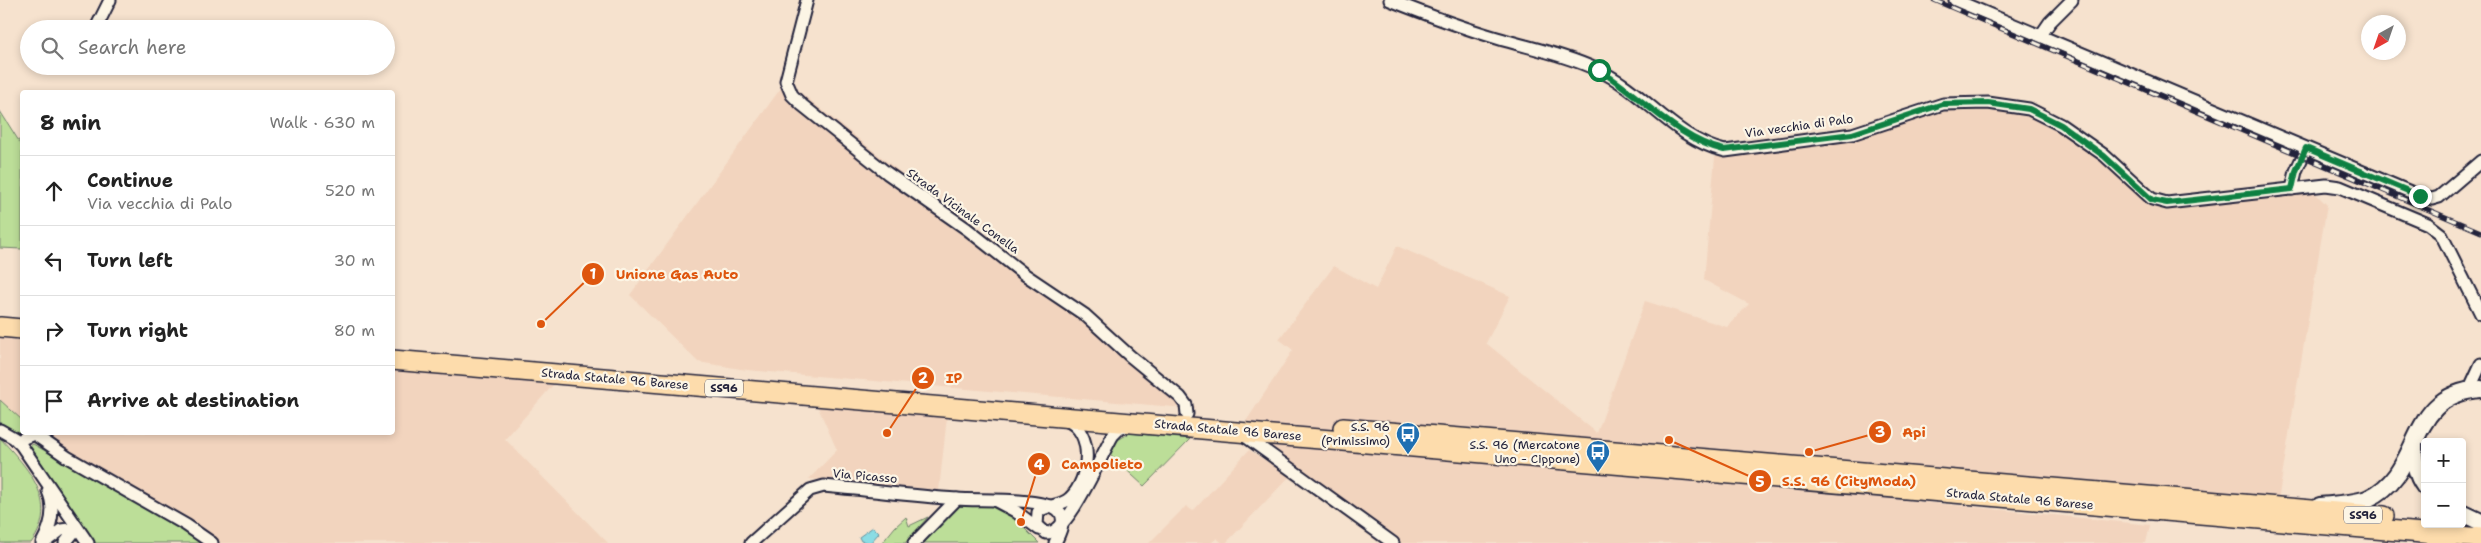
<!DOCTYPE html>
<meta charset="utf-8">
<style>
:root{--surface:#fff;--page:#f6f6f6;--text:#222;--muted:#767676;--line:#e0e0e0}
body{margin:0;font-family:"Shantell Sans",sans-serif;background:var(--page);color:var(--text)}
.controls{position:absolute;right:15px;bottom:15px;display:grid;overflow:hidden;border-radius:5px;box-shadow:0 2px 8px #0003}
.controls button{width:45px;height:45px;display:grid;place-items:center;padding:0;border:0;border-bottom:1px solid var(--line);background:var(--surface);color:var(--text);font:25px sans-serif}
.compass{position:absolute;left:2361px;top:15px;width:45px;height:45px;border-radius:50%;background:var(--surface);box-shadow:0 2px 8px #0003;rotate:220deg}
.stop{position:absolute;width:15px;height:15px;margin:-11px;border:4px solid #0b8043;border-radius:50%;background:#fff}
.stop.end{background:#0b8043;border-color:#fff;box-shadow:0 1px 5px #0008}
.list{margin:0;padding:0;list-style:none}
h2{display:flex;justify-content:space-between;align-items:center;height:65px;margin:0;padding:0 20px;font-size:21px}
h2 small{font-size:16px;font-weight:400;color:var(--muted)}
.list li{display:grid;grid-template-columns:32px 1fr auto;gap:15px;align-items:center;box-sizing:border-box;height:70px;padding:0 20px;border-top:1px solid var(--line)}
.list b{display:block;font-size:19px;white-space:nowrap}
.list p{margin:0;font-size:16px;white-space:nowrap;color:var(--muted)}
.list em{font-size:16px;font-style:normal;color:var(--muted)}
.icon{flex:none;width:28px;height:28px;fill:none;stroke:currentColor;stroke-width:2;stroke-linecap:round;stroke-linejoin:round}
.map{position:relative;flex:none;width:2481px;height:543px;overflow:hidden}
.search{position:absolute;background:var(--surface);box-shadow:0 2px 8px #0003;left:20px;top:20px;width:375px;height:55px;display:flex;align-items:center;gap:12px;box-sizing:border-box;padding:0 18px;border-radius:28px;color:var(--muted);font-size:19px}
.panel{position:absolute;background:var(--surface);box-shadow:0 2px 8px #0003;left:20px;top:90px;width:375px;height:345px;border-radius:5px}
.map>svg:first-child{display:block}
.built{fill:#f2d4be}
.green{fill:#bcde98;stroke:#6f806a}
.water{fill:#8bdce4;stroke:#6192a0}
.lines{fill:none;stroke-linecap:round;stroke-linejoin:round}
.street-casing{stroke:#22223b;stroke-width:15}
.secondary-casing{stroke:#22223b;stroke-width:20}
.primary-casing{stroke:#22223b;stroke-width:22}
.street{stroke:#fcf5e5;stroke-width:11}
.secondary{stroke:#fcf5e5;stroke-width:16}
.primary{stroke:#fddcac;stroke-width:19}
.rail-casing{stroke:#22223b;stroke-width:5}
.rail{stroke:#fcf5e5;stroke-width:3;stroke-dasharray:9;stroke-linecap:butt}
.route{stroke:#0b8043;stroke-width:6}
.labels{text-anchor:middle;stroke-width:4.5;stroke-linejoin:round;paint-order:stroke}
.shield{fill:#fcf5e5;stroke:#63616e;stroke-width:1}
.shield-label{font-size:11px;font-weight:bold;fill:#22223b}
.street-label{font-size:12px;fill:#22223b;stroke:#fcf5e5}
.poi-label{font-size:12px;fill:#22223b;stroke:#fcf5e5;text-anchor:end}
.leader{fill:none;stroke:#de560e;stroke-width:2}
.callout-dot{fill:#de560e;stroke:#fcf5e5;stroke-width:2}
.mark-label{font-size:15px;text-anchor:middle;font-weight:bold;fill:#fff}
.callout-label{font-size:14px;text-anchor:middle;font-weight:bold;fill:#de560e;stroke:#fcf5e5;stroke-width:4.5;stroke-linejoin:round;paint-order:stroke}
</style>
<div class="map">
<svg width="2481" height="543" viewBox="0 0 2481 543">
<rect width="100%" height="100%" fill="#f6e2ce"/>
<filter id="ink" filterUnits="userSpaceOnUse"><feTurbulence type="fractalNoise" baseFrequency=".02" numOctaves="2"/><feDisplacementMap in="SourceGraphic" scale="10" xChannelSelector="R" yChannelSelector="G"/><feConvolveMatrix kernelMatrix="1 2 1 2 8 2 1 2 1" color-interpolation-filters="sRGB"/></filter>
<g filter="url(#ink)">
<!-- built -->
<g class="built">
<polygon points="786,81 1197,409 747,370 698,362 630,295"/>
<polygon points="1988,103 2045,117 2113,164 2152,199 2309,187 2327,205 2277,507 1258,434 2150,525 2146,543 1393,543 1239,432 1293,350 1279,339 1334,266 1376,289 1397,246 1510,296 1486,343 1597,433 1645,301 1727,327 1749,304 1704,280 1715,157 1916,113"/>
<polygon points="0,335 22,337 22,420 0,400"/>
<polygon points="393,370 553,385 505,439 608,543 216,543 39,433 392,432"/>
<polygon points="817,405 947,417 939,490 809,479 837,450"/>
<polygon points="1249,450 1290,476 1226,543 1222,543 1217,538 1211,543 1149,543 1186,506 1193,511"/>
</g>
<!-- green -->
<g class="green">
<polygon points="0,111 22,146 22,249 0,248"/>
<polygon points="0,400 22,420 22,430 17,433 0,423"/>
<polygon points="1130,433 1190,439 1144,486 1108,453 1116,441"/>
<path d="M0,438C27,467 61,503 31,543H0Z"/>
<polygon points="33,444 187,532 203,543 95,543 30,446"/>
<polygon points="956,502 994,506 1005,509 1039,543 919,543"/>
<polygon points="906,517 909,526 928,517 905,543 882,543 895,527"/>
</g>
<!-- water -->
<polygon class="water" points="873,527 879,533 870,543 861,541 859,537"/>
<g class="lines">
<!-- street casing -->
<g class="street-casing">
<g id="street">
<polyline points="807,0 786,81 792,95 802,105 887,173 967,229 1024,274 1085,315 1130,356 1180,397 1186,405 1187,414"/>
<path d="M1390,0C1425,14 1460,27 1497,38C1530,48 1566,55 1598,70C1644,91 1674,139 1725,151L1852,134L1943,104L1988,103L2029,109L2061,125L2104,155L2152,199L2167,203L2326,185L2340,187L2428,224L2441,234L2481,314"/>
<polyline points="1955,0 2420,196 2432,199 2439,197 2481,161"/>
<polyline points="98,24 110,0"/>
<polyline points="2041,35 2050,22 2072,0"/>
<polyline points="2292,189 2296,171 2306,149"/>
<polyline points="2469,390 2481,364"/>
<path d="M1066,420C1095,432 1090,479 1070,498C1061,507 1047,504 1038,512L1037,525L1046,533C1068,535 1101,455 1113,435L1119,429L1130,425"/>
<polyline points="0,430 14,438 21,445 88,543"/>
<polyline points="1242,434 1393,543"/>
<polyline points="17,441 34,434 67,457 186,525 212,543"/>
<polyline points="996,501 1015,511 1039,529"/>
<polyline points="45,542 61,530 77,528 65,543"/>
<path d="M42,543C51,527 56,509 48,491"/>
<path d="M751,543L810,490L824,486C868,490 913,496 957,499C978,501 1045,497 1059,511C1067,519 1059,535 1055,543"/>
<polyline points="914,543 957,499"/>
</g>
</g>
<!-- secondary casing -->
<g class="secondary-casing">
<g id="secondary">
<path d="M2414,444C2414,459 2415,474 2425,487"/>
<path d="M2320,506C2335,504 2356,504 2369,498C2425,472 2404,394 2481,389"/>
<polyline points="2462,513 2481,522"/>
</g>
</g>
<!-- primary casing -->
<g class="primary-casing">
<g id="primary">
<polyline points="0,327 22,329"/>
<polyline points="392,360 2481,538"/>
<polyline points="1343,428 2384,516"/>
</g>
</g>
<!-- street -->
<use href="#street" class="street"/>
<!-- secondary -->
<use href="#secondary" class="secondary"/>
<!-- primary -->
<use href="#primary" class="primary"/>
<!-- rail casing -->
<g class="rail-casing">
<polyline id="rail" points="1934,0 2481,232"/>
</g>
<!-- rail -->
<use href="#rail" class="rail"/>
</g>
</g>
<g class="lines" filter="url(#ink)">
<!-- route -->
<path class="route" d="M1599,70C1640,95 1677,139 1724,150L1852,134L1943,104L1988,103L2029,109L2061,125L2104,156L2152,200L2167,203L2292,189L2296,171L2306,148L2420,196"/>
</g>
<!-- icons -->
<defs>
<g id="bus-pin" transform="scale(1.25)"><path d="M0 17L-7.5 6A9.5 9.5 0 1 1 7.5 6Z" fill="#1f6fb2" stroke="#fcf5e5"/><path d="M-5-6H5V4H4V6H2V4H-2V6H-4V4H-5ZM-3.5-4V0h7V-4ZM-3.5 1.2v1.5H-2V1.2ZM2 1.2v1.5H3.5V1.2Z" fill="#fff"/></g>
</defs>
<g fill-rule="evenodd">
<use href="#bus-pin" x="1408" y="434"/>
<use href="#bus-pin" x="1598" y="452"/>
</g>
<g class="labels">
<!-- shield labels -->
<g class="shield">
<rect x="705" y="379.5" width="38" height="17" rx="4"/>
<rect x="2344" y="506.5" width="38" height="17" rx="4"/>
</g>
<g class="shield-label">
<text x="724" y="392">SS96</text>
<text x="2363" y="519">SS96</text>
</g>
<!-- street labels -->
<g class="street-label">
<text transform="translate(1799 126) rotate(-8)" y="4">Via vecchia di Palo</text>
<text transform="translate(963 211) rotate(36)" y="4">Strada Vicinale Conella</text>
<text transform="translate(615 379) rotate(5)" y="4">Strada Statale 96 Barese</text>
<text transform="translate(1228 430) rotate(5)" y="4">Strada Statale 96 Barese</text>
<text transform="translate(865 476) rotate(5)" y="4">Via Picasso</text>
<text transform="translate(2020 499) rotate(5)" y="4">Strada Statale 96 Barese</text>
</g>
<!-- poi labels -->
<g class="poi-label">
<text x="1390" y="431">S.S. 96<tspan x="1390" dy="14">(Primissimo)</tspan></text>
<text x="1580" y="449">S.S. 96 (Mercatone<tspan x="1580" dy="14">Uno - Cippone)</tspan></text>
</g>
</g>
<!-- callouts -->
<path class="leader" d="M541 324L593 274M887 433L923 378M1809 452L1880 432M1021 522L1039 464M1669 440L1760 481"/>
<g class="callout-dot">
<circle cx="541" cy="324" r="5"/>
<circle cx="887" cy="433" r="5"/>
<circle cx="1809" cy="452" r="5"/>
<circle cx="1021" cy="522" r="5"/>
<circle cx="1669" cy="440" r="5"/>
<circle cx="593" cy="274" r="12"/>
<circle cx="923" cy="378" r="12"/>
<circle cx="1880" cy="432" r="12"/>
<circle cx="1039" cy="464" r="12"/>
<circle cx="1760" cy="481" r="12"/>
</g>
<g class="mark-label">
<text x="593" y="279">1</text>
<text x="923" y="383">2</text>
<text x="1880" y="437">3</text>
<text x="1039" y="470">4</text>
<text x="1760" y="487">5</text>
</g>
<g class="callout-label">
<text x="677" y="279">Unione Gas Auto</text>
<text x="954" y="383">IP</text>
<text x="1914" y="437">Api</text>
<text x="1102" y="469">Campolieto</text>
<text x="1849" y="486">S.S. 96 (CityModa)</text>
</g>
</svg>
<div class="controls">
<button>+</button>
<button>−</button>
</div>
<svg class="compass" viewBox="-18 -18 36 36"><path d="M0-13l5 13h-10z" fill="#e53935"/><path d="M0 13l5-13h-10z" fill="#767676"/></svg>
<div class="stop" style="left:1599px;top:70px"></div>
<div class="stop end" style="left:2420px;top:196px"></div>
<div class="search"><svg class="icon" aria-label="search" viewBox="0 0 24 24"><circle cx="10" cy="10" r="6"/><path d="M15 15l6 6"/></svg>Search here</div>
<section class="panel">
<h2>8 min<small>Walk · 630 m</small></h2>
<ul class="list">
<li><svg class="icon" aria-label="ahead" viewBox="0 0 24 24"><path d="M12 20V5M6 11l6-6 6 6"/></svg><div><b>Continue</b><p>Via vecchia di Palo</p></div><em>520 m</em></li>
<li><svg class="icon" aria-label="left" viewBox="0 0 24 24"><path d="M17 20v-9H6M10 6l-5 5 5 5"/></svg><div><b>Turn left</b></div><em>30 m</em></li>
<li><svg class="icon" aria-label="right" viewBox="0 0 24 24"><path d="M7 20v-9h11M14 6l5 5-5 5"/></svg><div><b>Turn right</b></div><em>80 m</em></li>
<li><svg class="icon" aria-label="arrive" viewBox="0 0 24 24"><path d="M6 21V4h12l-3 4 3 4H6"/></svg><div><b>Arrive at destination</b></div></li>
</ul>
</section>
</div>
